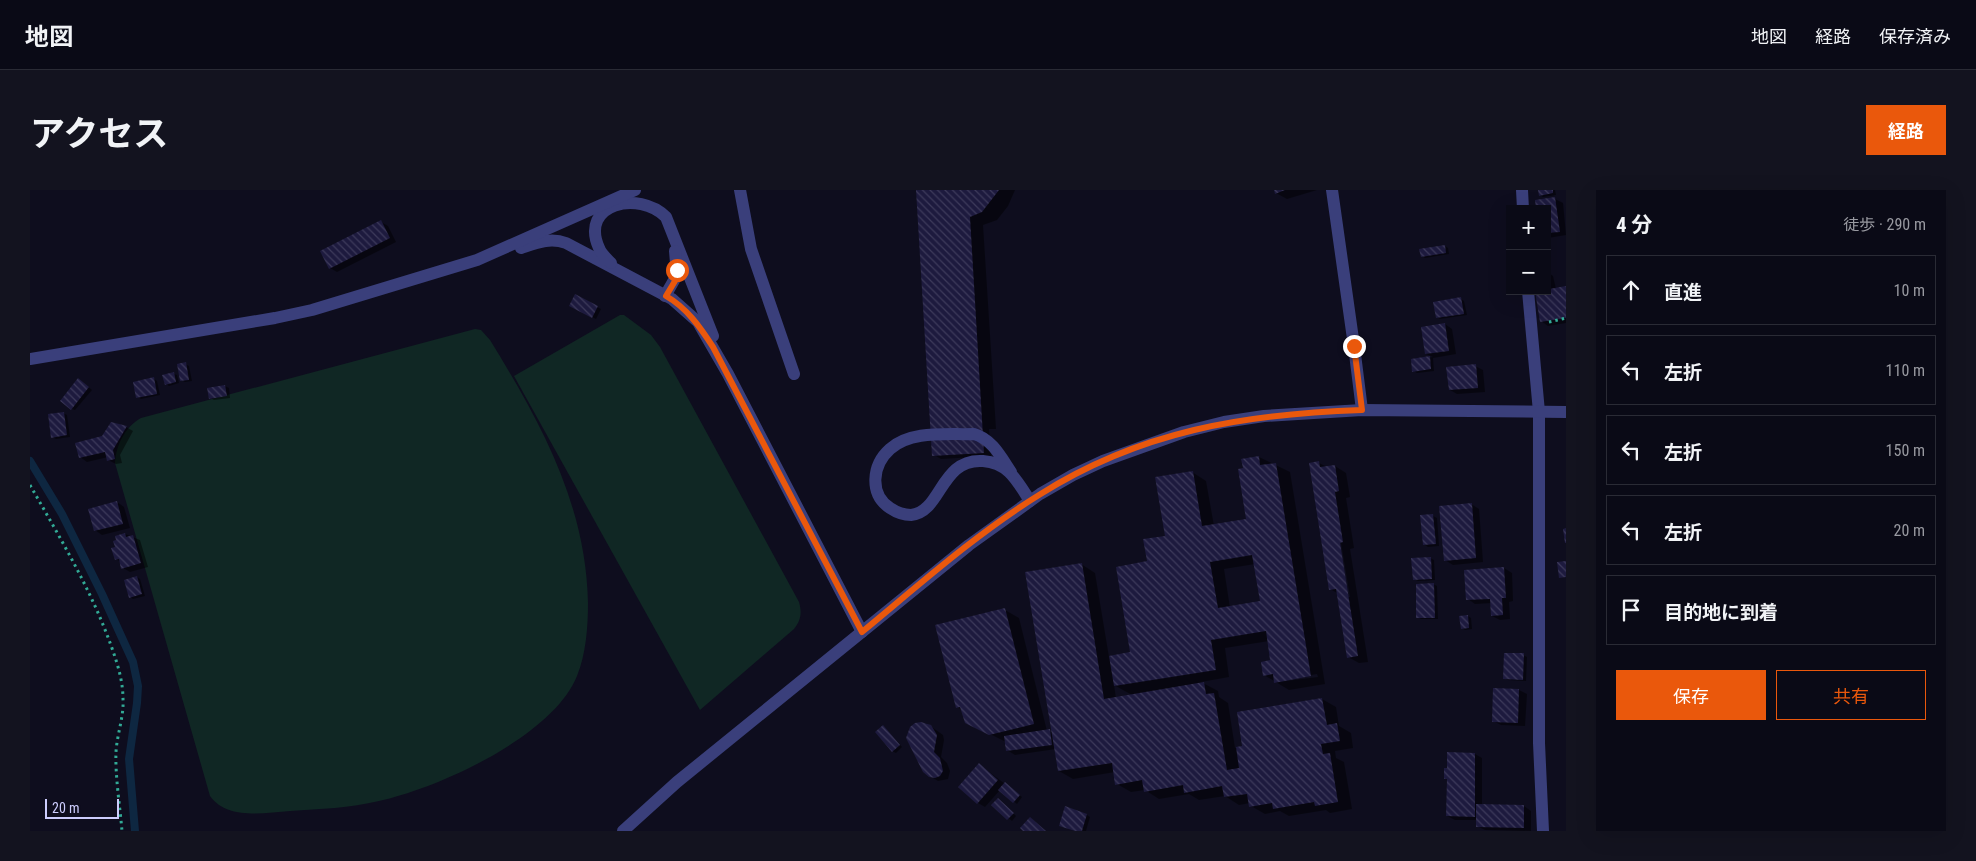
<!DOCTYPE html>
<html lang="ja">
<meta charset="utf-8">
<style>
:root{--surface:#0a0a16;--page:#13131f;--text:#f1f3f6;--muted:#999aa1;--line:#2a2b35;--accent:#ea580c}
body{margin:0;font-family:"Roboto Condensed","Noto Sans JP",sans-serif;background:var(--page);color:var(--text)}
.controls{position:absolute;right:15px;top:15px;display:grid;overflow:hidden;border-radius:0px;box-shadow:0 5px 20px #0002}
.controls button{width:45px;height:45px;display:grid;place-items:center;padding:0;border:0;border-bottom:1px solid var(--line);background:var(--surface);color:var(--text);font:25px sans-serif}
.scale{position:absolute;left:15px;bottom:12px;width:74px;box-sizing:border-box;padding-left:5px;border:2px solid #ccccfd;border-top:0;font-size:14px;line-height:18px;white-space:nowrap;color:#ccccfd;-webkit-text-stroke:4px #0e0d1e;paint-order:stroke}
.stop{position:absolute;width:15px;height:15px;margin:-11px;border:4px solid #ea580c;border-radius:50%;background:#fff}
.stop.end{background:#ea580c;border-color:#fff;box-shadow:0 1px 5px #0008}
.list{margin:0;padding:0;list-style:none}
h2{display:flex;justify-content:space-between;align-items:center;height:65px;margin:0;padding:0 20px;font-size:21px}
h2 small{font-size:16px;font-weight:400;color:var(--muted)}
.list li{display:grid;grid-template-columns:32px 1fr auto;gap:15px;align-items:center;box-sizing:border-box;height:70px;margin:0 10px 10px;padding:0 10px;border:1px solid var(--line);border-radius:0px}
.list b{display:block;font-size:19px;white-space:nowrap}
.list em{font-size:16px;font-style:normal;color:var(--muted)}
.actions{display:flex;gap:10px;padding:15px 20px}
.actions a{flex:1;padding:11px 0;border:1px solid var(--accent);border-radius:0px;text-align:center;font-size:18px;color:var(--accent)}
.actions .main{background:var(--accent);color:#fff}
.icon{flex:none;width:28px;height:28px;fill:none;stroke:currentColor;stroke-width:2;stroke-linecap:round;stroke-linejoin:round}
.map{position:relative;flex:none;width:1536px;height:641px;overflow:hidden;border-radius:0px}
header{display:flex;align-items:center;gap:30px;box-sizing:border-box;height:70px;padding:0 25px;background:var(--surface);border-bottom:1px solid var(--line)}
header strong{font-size:24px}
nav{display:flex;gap:28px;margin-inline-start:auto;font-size:18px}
.intro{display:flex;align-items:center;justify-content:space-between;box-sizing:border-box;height:120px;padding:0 30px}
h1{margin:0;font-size:35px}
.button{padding:12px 22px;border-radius:0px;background:var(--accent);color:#fff;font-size:18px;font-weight:700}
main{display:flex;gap:30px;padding:0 30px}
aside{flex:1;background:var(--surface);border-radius:0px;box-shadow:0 5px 20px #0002}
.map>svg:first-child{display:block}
.green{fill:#102724}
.shadow{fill:#0007;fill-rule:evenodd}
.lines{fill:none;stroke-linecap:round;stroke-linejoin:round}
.stream{stroke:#0e2741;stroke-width:8}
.building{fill:url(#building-back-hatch);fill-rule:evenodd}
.path{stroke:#32aa96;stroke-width:3;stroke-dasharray:2.5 4;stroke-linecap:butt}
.minor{stroke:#3a3f7b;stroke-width:12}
.route{stroke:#ea580c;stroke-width:6}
</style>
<header>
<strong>地図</strong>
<nav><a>地図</a><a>経路</a><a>保存済み</a></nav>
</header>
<div class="intro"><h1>アクセス</h1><a class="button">経路</a></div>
<main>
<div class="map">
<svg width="1536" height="641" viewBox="0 0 1536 641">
<defs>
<pattern id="building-back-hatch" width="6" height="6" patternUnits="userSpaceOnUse" patternTransform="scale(1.25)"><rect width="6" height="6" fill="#1d1a3e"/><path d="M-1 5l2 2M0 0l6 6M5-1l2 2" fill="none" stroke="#3d3a5b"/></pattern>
</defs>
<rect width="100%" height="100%" fill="#0e0d1e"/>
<!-- green -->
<g class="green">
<path d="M590,125H594L621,145L630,157L769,412C772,423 771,430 764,439L670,520L484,186Z"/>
<path d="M445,139L451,140L460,150C511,233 556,314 558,413C558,437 556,464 547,486C523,546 409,598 349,611C320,618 290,619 260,621C234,623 197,630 180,606L85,273C86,255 95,237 111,228Z"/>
</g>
<!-- shadow -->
<g class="shadow">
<polygon points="887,0 985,0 978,16 967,30 953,35 966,239 959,239 961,266 911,269 904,265"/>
<polygon points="1245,0 1287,0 1257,9 1246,3"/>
<polygon points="1509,0 1525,0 1526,5 1513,7 1510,5"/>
<polygon points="1525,9 1533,13 1536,45 1518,48 1517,19"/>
<polygon points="351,32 358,36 366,52 307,82 300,78"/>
<polygon points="1415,56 1418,58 1419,64 1395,68 1392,66"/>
<polygon points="1517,82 1523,86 1526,99 1536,98 1536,133 1518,136 1511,131 1517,101"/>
<polygon points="546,106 571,119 566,129 540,116"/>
<polygon points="1431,109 1434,111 1437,125 1410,129 1407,127"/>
<polygon points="1415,134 1422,139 1426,164 1403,168 1404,181 1387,183 1384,181 1383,170 1403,167 1396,164"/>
<polygon points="155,174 159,176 162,191 155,192 151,190"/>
<polygon points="1445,176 1453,180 1455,202 1427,204 1420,200"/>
<polygon points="144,184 147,185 149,193 139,196 136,194"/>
<polygon points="124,189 127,191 130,205 111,209 108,207"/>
<polygon points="52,192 62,200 45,220 42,219"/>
<polygon points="195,196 199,198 200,208 184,210 180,208"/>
<polygon points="33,223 37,225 40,247 26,249 22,247"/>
<polygon points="96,237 103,241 90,265 92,273 86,274 78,270 78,267 57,272 50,267 73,247"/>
<path d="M1229,267L1260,282L1295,494L1259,500L1234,485L1242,471L1239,451L1195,458L1199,487L1171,492L1188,501L1189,507L1198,513L1205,558L1214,557L1292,509L1306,517L1309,536L1321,543L1323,558L1305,561L1306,568L1314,572L1322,619L1300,623L1296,620L1259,626L1250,621L1235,624L1221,616L1220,613L1209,615L1195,606L1169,610L1159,604L1129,609L1115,600L1101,602L1087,594L1085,582L1043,589L1029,581L1026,559L985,565L977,560L976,552L936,532L932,520L927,517L975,420L989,428L1017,541L1023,542L1051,374L1065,383L1079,467L1101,463L1118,372L1136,347L1162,282L1176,291L1184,336L1217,330L1214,279ZM1225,374L1232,412L1200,418L1194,379ZM1287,484L1288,487L1248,492V491ZM1084,495L1102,505L1086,508Z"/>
<path d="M1289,273L1297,277L1305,276L1316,283L1320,307L1316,308L1324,358L1320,359L1338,472L1329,473L1318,467L1309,404L1300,399ZM1308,347H1310L1320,407H1317Z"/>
<polygon points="87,312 94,317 100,338 72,345 65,340"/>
<polygon points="1441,314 1449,319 1453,372 1423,375 1415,370"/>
<polygon points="1403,326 1407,328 1409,356 1398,357 1395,355"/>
<polygon points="95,344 110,350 118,377 100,382 93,378 91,372 86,369 88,351"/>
<polygon points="1400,368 1404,370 1405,390 1388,391 1384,389"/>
<polygon points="1474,378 1482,383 1483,411 1479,412 1480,429 1470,430 1462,426 1462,413 1445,414 1438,409"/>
<polygon points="107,387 110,389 115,406 103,409 100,407"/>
<polygon points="1403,394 1407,396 1408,429 1391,429 1388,427"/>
<polygon points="1438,426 1441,428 1442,439 1435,440 1432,438"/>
<polygon points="1493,465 1497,467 1496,491 1478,490 1474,488"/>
<polygon points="1465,499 1489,500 1497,504 1495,536 1471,535 1463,531"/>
<polygon points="896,533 913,545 914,550 911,567 917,573 920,581 918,589 908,591 900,586 886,534"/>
<polygon points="853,537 872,557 866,563 862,561"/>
<polygon points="1445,564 1452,568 1452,616 1494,616 1501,621 1501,641 1455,640 1447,636 1447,630 1425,630 1417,626 1418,590 1415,588"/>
<polygon points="949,574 992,607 987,614 970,600 955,617 948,613"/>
<polygon points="971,611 986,626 982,631 963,614"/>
<polygon points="1057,625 1060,627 1056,641 1045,641 1030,636"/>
</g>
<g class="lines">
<!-- stream -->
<polyline class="stream" points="0,271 32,324 72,404 103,472 108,496 107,513 99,569 105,641"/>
</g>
<!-- building -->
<g class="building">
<polygon points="886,0 969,0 952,22 940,27 954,263 902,266"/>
<polygon points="1244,0 1255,0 1245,4"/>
<polygon points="1508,0 1523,0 1523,3 1509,6"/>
<polygon points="1525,7 1530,42 1517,43 1517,19 1506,19 1505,10"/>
<polygon points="351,30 360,48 299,79 290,61"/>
<polygon points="1415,55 1416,63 1391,67 1389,59"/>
<polygon points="1517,93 1519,99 1536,96 1536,128 1510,132 1505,101 1517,101"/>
<polygon points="545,104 568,116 562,128 539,116"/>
<polygon points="1431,107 1434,124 1406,128 1403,112"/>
<polygon points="1415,133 1419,161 1395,164 1391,137"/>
<polygon points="1400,166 1401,179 1382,182 1381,169"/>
<polygon points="156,172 159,190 150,191 147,174"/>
<polygon points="1446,174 1448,198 1419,200 1416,177"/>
<polygon points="144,182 146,192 135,195 132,185"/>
<polygon points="124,187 127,204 106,208 103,192"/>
<polygon points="48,188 59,197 41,220 30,211"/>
<polygon points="195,195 197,206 179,209 177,198"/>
<polygon points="34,222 37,245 21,248 18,224"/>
<polygon points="81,232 97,236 83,260 85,269 77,271 75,262 49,268 45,253 72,246"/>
<path d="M1229,266L1230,275L1246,273L1281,486L1244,493L1243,484L1233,486L1231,472L1240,470L1236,441L1181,450L1186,480L1084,496L1079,466L1100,462L1086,377L1117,371L1113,349L1135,346L1125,287L1163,281L1172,336L1216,329L1208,279L1213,278L1211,269ZM1222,365L1230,411L1188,418L1180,372Z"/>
<polygon points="1289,271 1290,277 1305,275 1309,301 1305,302 1313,352 1310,353 1328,466 1317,468 1306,399 1299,400 1279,273"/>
<polygon points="87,311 93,334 64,341 58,319"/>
<polygon points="1442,313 1446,368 1414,371 1409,316"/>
<polygon points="1403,324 1406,354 1393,355 1390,325"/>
<polygon points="1536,338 1536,353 1535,353 1533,339"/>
<polygon points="95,343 96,347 103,345 111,373 91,379 89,369 85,370 81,358 85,357 83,351 86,350 85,346"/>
<polygon points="1401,367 1402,389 1383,390 1381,368"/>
<polygon points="1536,371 1536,387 1529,388 1527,372"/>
<polygon points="1052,373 1074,509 1174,492 1176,504 1184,503 1197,580 1209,578 1206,557 1212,556 1207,522 1292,508 1297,535 1307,533 1310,551 1291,554 1293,564 1300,563 1308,612 1285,616 1284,612 1243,619 1242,613 1219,617 1217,604 1194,607 1192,596 1154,603 1153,595 1114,602 1112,590 1085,595 1082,573 1028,581 995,382"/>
<polygon points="1474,377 1476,408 1472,408 1473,425 1461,426 1460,409 1436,410 1434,380"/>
<polygon points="107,386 112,404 99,408 94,390"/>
<polygon points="1404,393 1405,428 1386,428 1386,394"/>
<polygon points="975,418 1004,534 959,545 935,533 930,517 926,518 905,435"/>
<polygon points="1438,425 1439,438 1431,439 1429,426"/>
<polygon points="1474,463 1494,463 1493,490 1473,489"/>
<polygon points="1463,498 1489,499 1488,533 1462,532"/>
<polygon points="891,532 901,535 907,545 904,562 910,568 913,581 910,586 905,588 899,587 893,582 876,548 880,537 885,533"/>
<polygon points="853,535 870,555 862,562 845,542"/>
<polygon points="1020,539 1022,555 976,561 974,546"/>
<polygon points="1417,562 1445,563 1445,627 1416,626 1417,589 1414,589 1414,578 1417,578"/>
<polygon points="949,573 968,590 947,614 928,597"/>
<polygon points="975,592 990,605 983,613 968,600"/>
<polygon points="968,608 984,623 977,630 961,615"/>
<polygon points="1446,614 1494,615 1494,638 1446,637"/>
<polygon points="1035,616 1057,624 1052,641 1045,641 1029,636"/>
<polygon points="1000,627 1016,641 993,641 990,638"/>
</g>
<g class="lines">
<!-- path -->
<g class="path">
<polyline points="1519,132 1536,128"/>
<path d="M0,295C29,346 59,396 79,450C86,469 93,489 93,509C94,527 87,544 86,562C85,585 90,617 92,641"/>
</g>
<!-- minor -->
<g class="minor">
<polyline points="710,0 721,59 764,184"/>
<polyline points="1302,0 1324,156 1332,220"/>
<polyline points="1492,0 1493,19"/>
<path d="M491,58C506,53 520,47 536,53L642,109L668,132L698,184L832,442"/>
<path d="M581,73C577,69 571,64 569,58C549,13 609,0 636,27L683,146"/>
<polyline points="1498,101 1509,222 1509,553 1513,641"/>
<polyline points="635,106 647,85 645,61"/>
<polyline points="0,169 245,128 282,120 447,70 605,0"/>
<path d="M981,282C971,267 962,249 944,244C917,245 881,240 860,259C842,275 839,304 860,318C866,322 873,325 881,325C912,322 910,268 953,271C979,273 987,291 1000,311"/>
<polyline points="593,641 647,592 939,355 1010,304 1043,285 1073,271 1154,242 1194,232 1234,226 1332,220 1536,222"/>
</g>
</g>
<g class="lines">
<!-- route -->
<path class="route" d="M647,80L645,91L636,106C657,118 670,137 683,157L832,442C889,395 946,344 1009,305C1110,241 1214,224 1332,220L1324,156"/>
</g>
</svg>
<div class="controls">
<button>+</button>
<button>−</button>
</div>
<div class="scale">20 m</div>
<div class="stop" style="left:647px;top:80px"></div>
<div class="stop end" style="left:1324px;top:156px"></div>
</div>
<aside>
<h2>4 分<small>徒歩 · 290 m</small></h2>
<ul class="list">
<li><svg class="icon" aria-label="ahead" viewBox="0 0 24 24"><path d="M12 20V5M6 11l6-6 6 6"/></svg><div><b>直進</b></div><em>10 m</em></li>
<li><svg class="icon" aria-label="left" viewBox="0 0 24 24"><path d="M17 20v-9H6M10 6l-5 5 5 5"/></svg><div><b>左折</b></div><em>110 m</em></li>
<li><svg class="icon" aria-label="left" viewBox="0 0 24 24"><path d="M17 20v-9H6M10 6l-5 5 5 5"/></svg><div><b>左折</b></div><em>150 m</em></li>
<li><svg class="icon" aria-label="left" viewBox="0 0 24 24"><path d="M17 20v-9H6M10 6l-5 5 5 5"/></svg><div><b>左折</b></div><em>20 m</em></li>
<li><svg class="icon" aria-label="arrive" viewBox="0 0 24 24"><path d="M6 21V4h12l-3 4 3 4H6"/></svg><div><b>目的地に到着</b></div></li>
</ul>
<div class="actions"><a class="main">保存</a><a>共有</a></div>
</aside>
</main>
